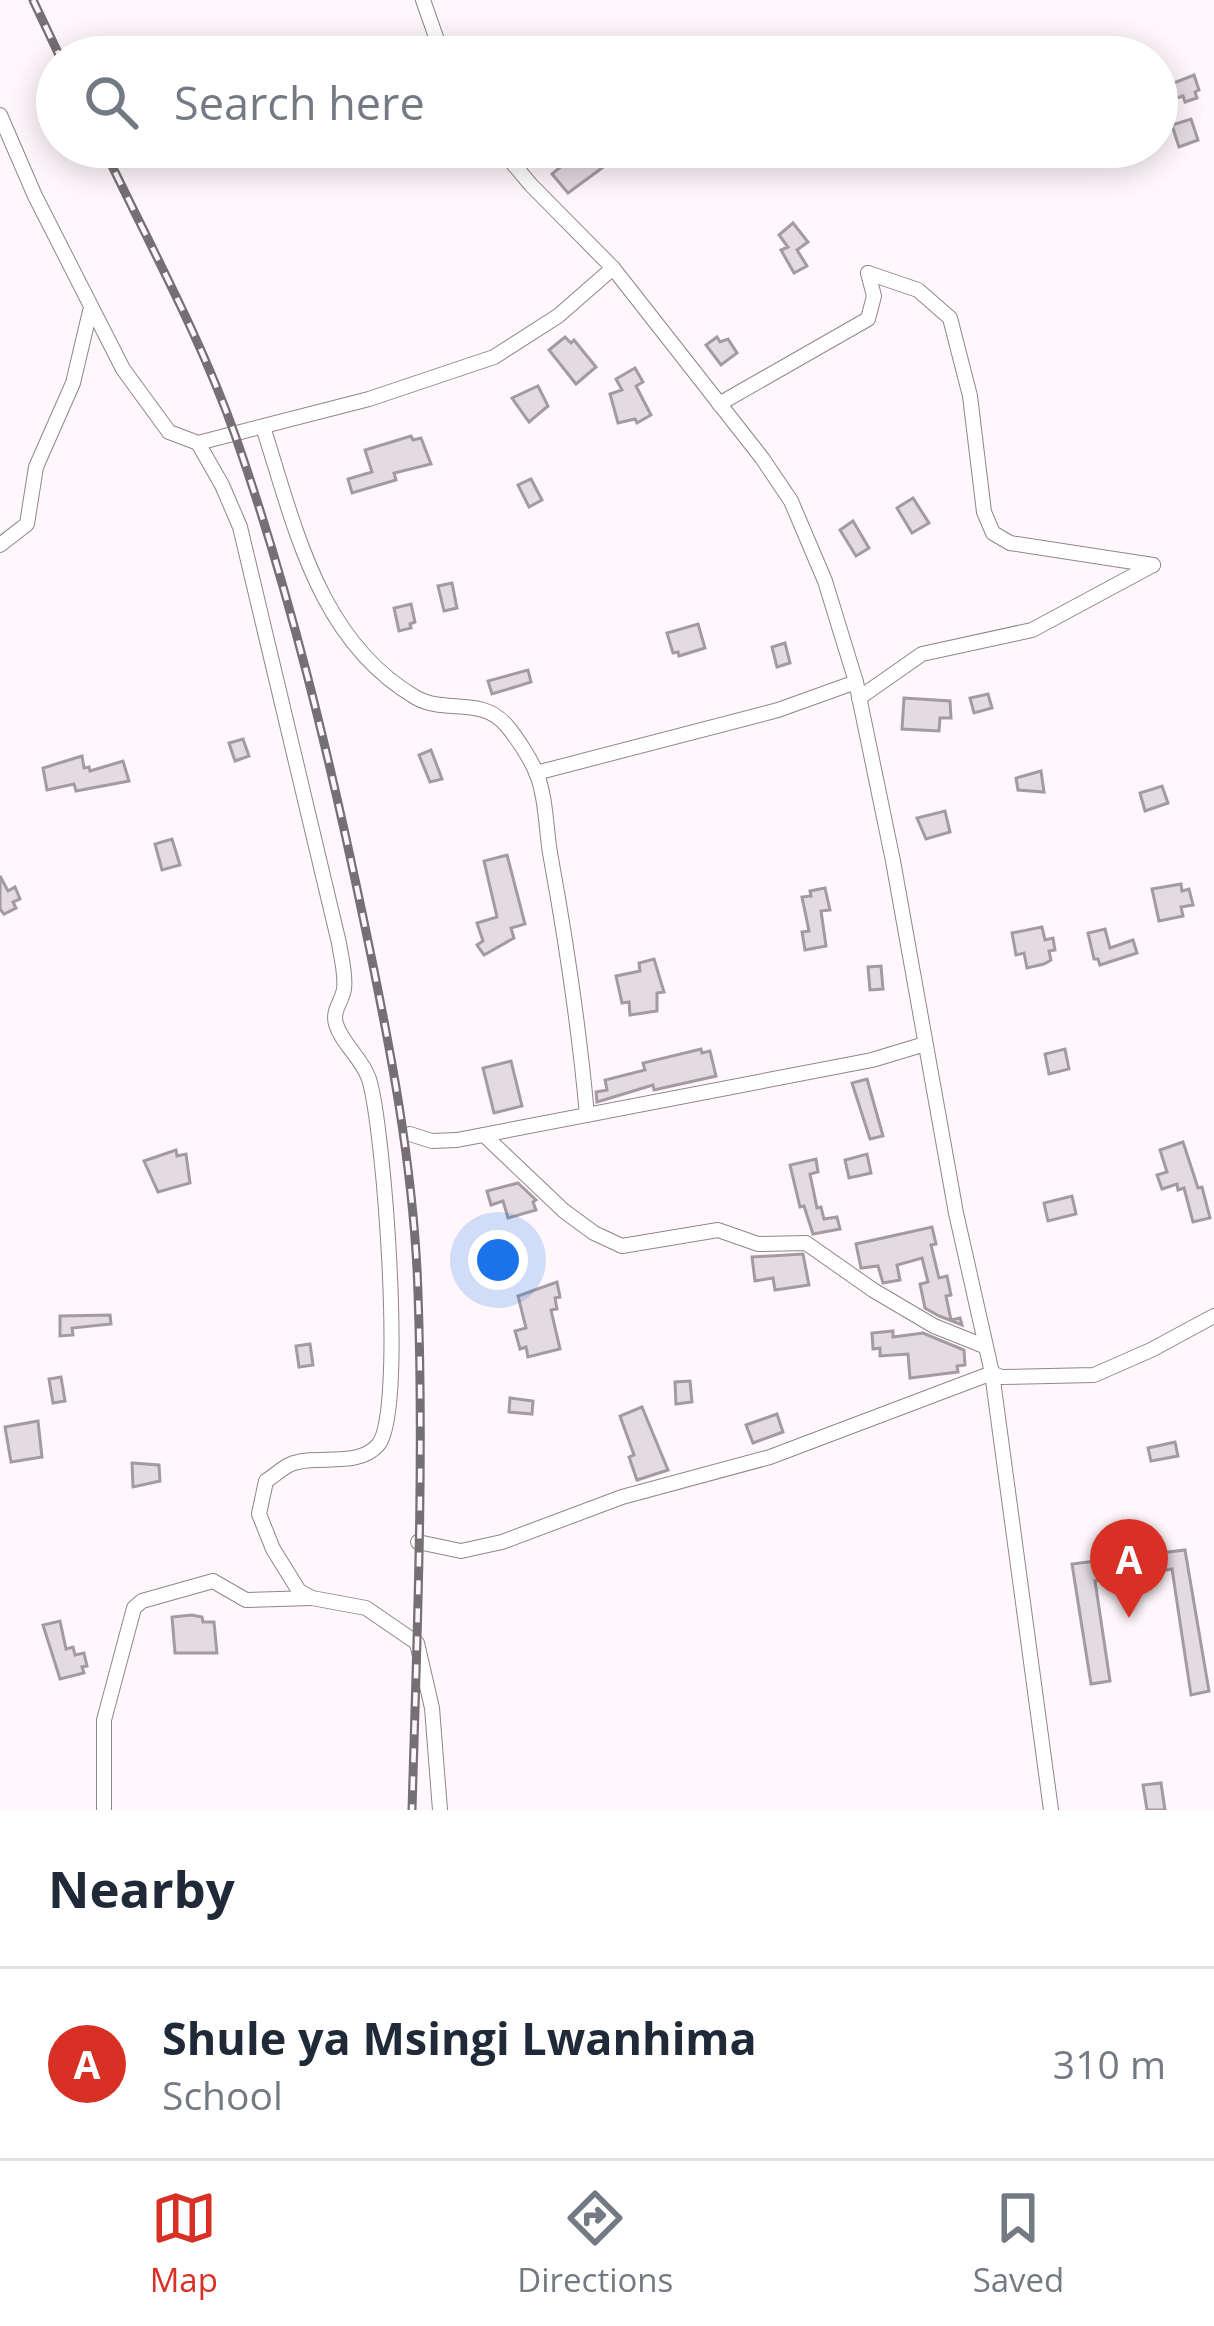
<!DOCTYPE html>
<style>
:root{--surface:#fff;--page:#f6f6f7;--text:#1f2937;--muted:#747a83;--line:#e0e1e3;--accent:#d93025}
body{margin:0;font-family:"Open Sans",sans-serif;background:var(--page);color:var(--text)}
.you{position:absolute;left:498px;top:1260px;width:42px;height:42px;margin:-30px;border:9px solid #fff;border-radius:50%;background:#1a73e8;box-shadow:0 0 0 18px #1a73e833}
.badge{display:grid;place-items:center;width:78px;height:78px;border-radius:50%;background:var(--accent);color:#fff;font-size:39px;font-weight:700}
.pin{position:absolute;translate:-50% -99px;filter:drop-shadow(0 3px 6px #0008)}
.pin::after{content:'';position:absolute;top:63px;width:42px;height:36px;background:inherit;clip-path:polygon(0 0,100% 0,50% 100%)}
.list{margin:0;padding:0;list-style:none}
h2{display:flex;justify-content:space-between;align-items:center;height:156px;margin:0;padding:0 48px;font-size:51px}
h2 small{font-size:39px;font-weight:400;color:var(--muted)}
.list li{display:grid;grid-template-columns:78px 1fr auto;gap:36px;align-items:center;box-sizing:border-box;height:192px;padding:0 48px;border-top:3px solid var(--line)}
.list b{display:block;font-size:45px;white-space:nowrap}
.list p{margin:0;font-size:39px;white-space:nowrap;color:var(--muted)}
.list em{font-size:39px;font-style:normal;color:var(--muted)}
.icon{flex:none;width:66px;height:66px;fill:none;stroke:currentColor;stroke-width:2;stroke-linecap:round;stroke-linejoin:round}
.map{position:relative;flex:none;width:1214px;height:1810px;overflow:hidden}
.search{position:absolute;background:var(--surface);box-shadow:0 6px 30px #0003;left:36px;right:36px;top:36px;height:132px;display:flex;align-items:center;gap:30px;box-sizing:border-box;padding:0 42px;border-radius:66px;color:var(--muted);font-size:45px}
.sheet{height:348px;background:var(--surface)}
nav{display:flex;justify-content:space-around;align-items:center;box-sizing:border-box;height:168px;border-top:3px solid var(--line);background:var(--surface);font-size:33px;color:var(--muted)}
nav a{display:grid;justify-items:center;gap:6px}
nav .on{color:var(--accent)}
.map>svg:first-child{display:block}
.building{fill:#e4dbe1;stroke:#a39ba0;stroke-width:3}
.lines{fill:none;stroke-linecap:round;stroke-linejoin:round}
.minor-casing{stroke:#8e868b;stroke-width:16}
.minor{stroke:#fff;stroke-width:14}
.rail-casing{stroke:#757073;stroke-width:9}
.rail{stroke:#fff7fc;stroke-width:4.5;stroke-dasharray:14;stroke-linecap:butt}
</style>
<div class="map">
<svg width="1214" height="1810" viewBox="0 0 1214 1810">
<rect width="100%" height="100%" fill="#fff7fc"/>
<!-- building -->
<g class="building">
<polygon points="1194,75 1199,90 1195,92 1197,98 1185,102 1183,96 1177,98 1171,84"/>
<polygon points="1191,119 1198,140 1179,147 1172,125"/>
<polygon points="562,147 578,147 584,156 592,151 602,168 568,193 552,174 570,159"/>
<polygon points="793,223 808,242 797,250 807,266 794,273 781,250 788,247 779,235"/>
<polygon points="565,337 571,343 574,340 596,367 576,384 549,350"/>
<polygon points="717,337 720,342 728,339 737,353 721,365 706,345"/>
<polygon points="635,368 643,382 636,386 651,415 637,423 635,419 618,423 610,394 622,390 616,379"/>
<polygon points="538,386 548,406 529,422 512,398"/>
<polygon points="411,436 413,440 421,438 431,464 394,473 396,480 352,493 348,479 372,472 365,450"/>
<polygon points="531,479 542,500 529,507 518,485"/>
<polygon points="913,498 929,523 912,533 897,508"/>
<polygon points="853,521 869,548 856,556 840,530"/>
<polygon points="452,583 457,608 444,611 438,586"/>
<polygon points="411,604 415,622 410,624 411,628 399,631 394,608"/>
<polygon points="698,624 705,648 679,656 678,652 673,653 667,633"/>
<polygon points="785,643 790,663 777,667 772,647"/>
<polygon points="528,670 531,682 492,694 488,681"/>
<polygon points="988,694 992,708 974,713 970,698"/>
<polygon points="904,698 950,701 951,718 940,718 939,731 902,729"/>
<polygon points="243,739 249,756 235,761 229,743"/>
<polygon points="431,750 442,779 430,782 419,755"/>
<polygon points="82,756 84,768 89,767 90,771 123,761 129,781 76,791 74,784 47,790 43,768"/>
<polygon points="1041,771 1044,792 1018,790 1016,778"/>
<polygon points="1162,786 1168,803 1145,811 1140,793"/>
<polygon points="945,811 950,832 926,839 917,818"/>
<polygon points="172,839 180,865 162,870 155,844"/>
<polygon points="507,855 525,924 511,928 514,938 484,955 477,945 483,941 477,923 497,917 484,861"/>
<polygon points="0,876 8,891 15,887 20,899 13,902 16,908 4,914 0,909"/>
<polygon points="1181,884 1182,891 1189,889 1193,905 1181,907 1183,916 1159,921 1152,889"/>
<polygon points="825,888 830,910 821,911 826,946 805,950 802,932 809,931 802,897 811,896 810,891"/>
<polygon points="1042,927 1045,940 1053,938 1055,950 1049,951 1051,960 1044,964 1027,968 1024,953 1016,955 1012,933"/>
<polygon points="1105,929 1110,948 1133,940 1137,953 1100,965 1098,959 1094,959 1088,933"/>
<polygon points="654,959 664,992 657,993 657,1011 630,1015 629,1002 622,1003 616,976 640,971 639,963"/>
<polygon points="881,966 883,989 870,990 868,967"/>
<polygon points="701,1049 702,1053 710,1051 716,1076 654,1090 653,1085 597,1102 596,1092 607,1090 605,1080 645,1070 643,1063"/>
<polygon points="1065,1049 1069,1069 1049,1074 1045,1054"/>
<polygon points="511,1061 522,1106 494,1113 483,1068"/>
<polygon points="867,1079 883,1136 870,1139 852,1083"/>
<polygon points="1183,1142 1198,1188 1202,1187 1210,1218 1193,1222 1184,1188 1178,1190 1177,1184 1162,1189 1157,1175 1167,1172 1160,1150"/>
<polygon points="176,1150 177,1156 186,1154 190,1183 158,1192 144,1161"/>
<polygon points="867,1154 871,1173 849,1178 845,1160"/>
<polygon points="816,1159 818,1172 810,1174 817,1208 821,1207 824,1219 837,1217 840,1229 813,1234 804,1206 800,1207 790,1165"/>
<polygon points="518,1183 536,1200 533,1202 536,1210 508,1218 503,1201 491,1205 487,1191"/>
<polygon points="1072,1196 1076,1214 1048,1221 1044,1203"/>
<polygon points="932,1227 936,1244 931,1245 939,1278 947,1276 951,1295 946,1296 951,1320 960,1318 962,1325 939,1316 925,1308 920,1284 928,1282 922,1258 897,1265 900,1280 883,1283 878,1266 861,1268 856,1244"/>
<polygon points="803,1254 809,1285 775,1290 773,1278 755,1281 752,1257"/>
<polygon points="557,1282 560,1297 555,1298 557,1309 551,1310 560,1349 528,1357 526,1347 520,1349 515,1331 526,1328 518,1296"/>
<polygon points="110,1315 111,1324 72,1328 73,1335 60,1336 60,1316"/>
<polygon points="893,1331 893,1337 923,1333 964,1350 965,1365 957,1366 958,1372 910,1378 908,1354 880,1356 880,1348 873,1349 872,1333"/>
<polygon points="310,1344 313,1365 299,1367 296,1346"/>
<polygon points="61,1377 65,1401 53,1403 49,1379"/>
<polygon points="690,1381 692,1402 676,1404 675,1382"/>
<polygon points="510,1398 533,1401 532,1414 509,1412"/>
<polygon points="642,1407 668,1470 637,1480 629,1457 634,1455 620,1416"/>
<polygon points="777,1414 783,1432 753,1443 746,1425"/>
<polygon points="38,1421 42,1457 11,1462 5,1427"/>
<polygon points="1175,1442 1178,1456 1151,1461 1148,1448"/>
<polygon points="132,1463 159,1465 160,1481 133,1487"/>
<polygon points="1185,1550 1209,1691 1191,1695 1172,1569 1095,1581 1110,1681 1091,1684 1072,1564"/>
<polygon points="192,1615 202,1617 203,1622 214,1622 217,1653 175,1653 172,1617"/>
<polygon points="60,1621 66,1649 73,1647 75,1655 84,1653 87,1666 82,1667 84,1673 60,1679 43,1625"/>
<polygon points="1161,1783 1165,1810 1147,1810 1143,1785"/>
</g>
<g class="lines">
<!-- minor casing -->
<g class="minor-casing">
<g id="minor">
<polyline points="423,0 443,57"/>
<path d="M0,115L35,196L123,369L169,432L198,443L222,485L240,527L339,943C341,957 346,974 344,989C342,1002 332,1010 336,1024C342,1044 362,1058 369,1079C384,1127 406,1413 378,1445C357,1469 315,1453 289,1465C281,1469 274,1476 266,1481L259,1514L273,1549L299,1591L312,1598L366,1608L417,1643L432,1708L440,1810"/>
<polyline points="499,147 531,185 613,268 762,458 791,501 825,581 856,682 893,861 956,1213 992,1373 1051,1810"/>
<polyline points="868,273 918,290 950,318 970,396 984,512 993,533 1010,543 1153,565"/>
<polyline points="719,404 868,319 874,296 868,273"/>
<path d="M263,427C295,526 318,640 415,697C445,715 481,695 507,726C517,738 530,758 536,772C546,796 546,828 550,853C566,940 579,1027 587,1115"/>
<polyline points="198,443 369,399 494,357 558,316 613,268"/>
<polyline points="0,545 27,524 36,467 73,383 90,311"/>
<polyline points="859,698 922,654 1032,630 1153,565"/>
<polyline points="536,773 778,710 856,682"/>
<polyline points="410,1134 432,1141 457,1140 872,1060 925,1044"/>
<polyline points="484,1135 564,1211 594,1233 622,1246 718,1230 758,1244 806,1243 873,1290 934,1326 984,1346"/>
<polyline points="418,1542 461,1551 502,1542 622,1497 770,1457 992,1373 1001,1377 1094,1375 1151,1350 1214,1316"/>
<polyline points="104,1810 104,1720 134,1608 142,1601 213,1581 246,1600 312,1598"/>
</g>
</g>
<!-- minor -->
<use href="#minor" class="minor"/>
<!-- rail casing -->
<g class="rail-casing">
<g id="rail">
<polyline points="33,0 60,57"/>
<path d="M103,147C148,242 200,336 235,435C290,592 329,755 363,917C389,1041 414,1166 418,1293C424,1465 417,1638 412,1810"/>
</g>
</g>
<!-- rail -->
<use href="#rail" class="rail"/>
</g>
</svg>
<div class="you"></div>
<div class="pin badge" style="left:1129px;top:1618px">A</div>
<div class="search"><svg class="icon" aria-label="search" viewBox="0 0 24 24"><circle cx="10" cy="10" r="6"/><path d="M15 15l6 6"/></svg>Search here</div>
</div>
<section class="sheet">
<h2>Nearby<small></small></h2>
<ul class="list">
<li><span class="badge">A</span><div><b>Shule ya Msingi Lwanhima</b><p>School</p></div><em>310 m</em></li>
</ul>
</section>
<nav>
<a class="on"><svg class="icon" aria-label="map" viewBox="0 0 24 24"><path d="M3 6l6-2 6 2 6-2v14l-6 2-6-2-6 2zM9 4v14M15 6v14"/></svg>Map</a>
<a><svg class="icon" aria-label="directions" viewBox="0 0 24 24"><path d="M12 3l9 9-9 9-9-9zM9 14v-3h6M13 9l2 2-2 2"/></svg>Directions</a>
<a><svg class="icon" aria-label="saved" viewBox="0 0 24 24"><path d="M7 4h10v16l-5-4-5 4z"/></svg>Saved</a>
</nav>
